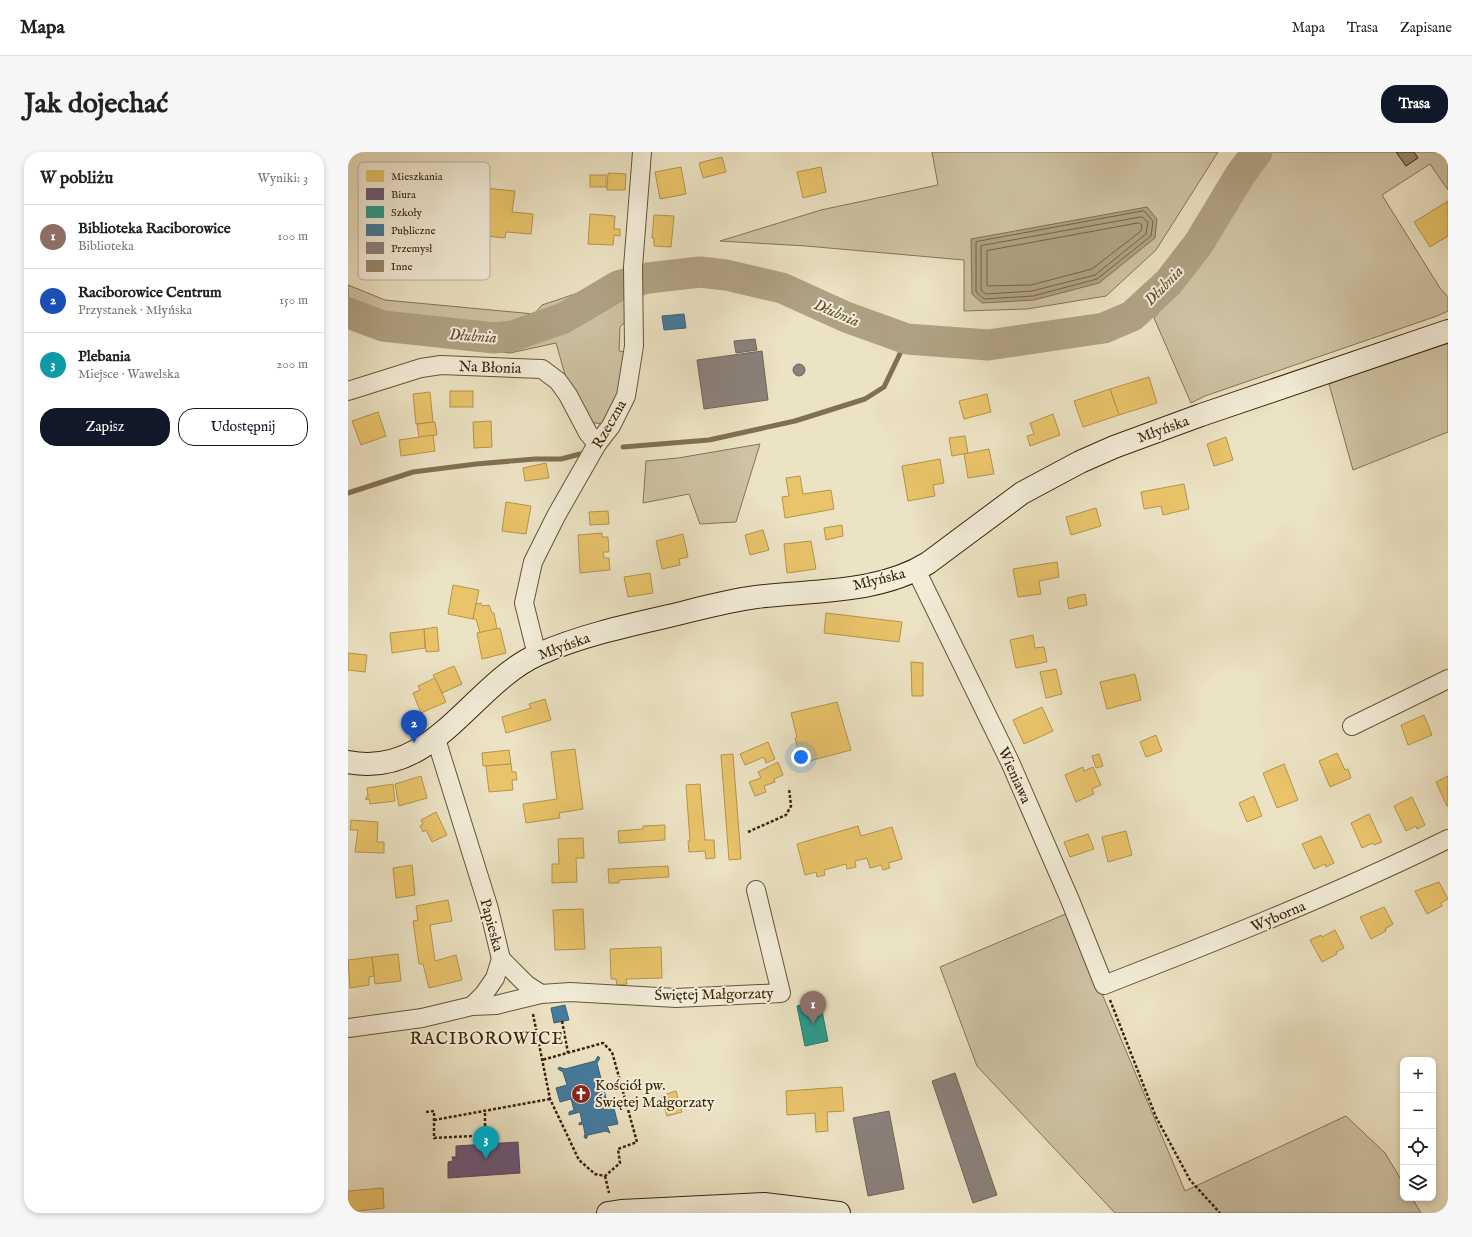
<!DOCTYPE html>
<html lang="pl">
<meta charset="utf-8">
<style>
:root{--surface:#fff;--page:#f6f6f6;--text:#222;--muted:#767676;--line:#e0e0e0;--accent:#111827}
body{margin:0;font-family:"IM FELL English",serif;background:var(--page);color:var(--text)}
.controls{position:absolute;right:12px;bottom:12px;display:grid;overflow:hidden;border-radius:8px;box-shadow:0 2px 6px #0003}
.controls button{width:36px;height:36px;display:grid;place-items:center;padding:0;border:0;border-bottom:1px solid var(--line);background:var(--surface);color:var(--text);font:20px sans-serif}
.you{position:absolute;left:453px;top:605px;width:14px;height:14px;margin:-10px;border:3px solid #fff;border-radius:50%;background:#1a73e8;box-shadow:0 0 0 6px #1a73e833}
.badge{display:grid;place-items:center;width:26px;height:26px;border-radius:50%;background:var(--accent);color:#fff;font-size:13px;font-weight:700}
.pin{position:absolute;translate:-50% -33px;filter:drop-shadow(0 1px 2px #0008)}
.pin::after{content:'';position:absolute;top:21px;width:14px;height:12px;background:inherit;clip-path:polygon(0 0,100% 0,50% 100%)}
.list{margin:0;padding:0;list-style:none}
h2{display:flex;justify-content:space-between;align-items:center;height:52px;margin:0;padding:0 16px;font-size:17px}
h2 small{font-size:13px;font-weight:400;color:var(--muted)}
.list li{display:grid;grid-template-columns:26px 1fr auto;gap:12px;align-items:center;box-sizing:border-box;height:64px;padding:0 16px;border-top:1px solid var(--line)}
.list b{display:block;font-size:15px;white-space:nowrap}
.list p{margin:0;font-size:13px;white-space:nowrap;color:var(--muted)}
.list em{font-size:13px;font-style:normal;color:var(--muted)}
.actions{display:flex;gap:8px;padding:12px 16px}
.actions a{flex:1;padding:9px 0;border:1px solid var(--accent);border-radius:16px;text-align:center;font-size:14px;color:var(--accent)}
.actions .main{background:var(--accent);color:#fff}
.icon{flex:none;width:22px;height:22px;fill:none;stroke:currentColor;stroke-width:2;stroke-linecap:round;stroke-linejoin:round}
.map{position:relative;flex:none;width:1100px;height:1061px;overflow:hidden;border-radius:16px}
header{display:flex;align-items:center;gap:24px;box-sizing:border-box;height:56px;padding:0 20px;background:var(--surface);border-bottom:1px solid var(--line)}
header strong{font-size:19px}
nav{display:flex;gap:22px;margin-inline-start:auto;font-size:14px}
.intro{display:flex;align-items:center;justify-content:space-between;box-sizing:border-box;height:96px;padding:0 24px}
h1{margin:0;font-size:28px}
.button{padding:10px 18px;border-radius:16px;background:var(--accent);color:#fff;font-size:14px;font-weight:700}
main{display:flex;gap:24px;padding:0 24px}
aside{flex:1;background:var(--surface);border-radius:16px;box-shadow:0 2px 6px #0003}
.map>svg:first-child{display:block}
.green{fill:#cec3a4;stroke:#847456}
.water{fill:#afa284;stroke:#807052}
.homes{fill:#e9c46a;stroke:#b4944c}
.offices{fill:#6d597a;stroke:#5d4958}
.schools{fill:#2a9d8f;stroke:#2e7966}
.public{fill:#457b9d;stroke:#416170}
.industry{fill:#8a817c;stroke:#726559}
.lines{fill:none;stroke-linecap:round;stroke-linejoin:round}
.shore{stroke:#746346;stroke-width:1}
.stream{stroke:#807052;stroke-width:5}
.river{stroke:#afa284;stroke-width:31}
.building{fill:#968769;stroke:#392407}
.street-casing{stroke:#665436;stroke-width:20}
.secondary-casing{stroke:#392407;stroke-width:24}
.path{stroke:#392407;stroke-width:2.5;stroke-dasharray:3 2;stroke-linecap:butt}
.street{stroke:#f3edd9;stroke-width:18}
.secondary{stroke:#f3edd9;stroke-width:22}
.labels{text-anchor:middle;stroke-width:4;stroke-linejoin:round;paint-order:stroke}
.street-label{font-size:15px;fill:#392407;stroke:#f3edd9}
.poi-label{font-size:15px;fill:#392407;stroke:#f3edd9;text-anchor:start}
.water-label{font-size:16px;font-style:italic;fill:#625033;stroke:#f3edd9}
.quarter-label{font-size:17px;letter-spacing:1px;fill:#392407;stroke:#f3edd9}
.key{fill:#f3edd9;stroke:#bbb19a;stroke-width:1}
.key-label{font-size:11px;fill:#392407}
</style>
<header>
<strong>Mapa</strong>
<nav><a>Mapa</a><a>Trasa</a><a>Zapisane</a></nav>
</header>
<div class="intro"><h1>Jak dojechać</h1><a class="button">Trasa</a></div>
<main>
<aside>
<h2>W pobliżu<small>Wyniki: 3</small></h2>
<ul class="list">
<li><span class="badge" style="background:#8d6e63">1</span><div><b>Biblioteka Raciborowice</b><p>Biblioteka</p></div><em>100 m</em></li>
<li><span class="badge" style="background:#1a4fb4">2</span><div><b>Raciborowice Centrum</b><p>Przystanek · Młyńska</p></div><em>150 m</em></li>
<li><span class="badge" style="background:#0f9aa8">3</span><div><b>Plebania</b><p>Miejsce · Wawelska</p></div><em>200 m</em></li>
</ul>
<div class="actions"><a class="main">Zapisz</a><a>Udostępnij</a></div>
</aside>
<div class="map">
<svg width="1100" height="1061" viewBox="0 0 1100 1061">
<rect width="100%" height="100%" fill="#ece3c4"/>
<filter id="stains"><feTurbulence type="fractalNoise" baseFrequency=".005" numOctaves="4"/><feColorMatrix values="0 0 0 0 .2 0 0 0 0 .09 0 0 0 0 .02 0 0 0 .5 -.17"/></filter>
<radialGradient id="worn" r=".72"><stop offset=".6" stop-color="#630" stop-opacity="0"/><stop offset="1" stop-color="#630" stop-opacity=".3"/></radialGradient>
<!-- green -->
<g class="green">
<polygon points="584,0 870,0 808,98 758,144 679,157 616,159 616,108 458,94 372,89 473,58 590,33"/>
<polygon points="893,0 1100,0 1100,38 1082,12 1034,43 1092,136 1100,145 1100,159 1089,164 857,244 843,251 806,166 867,94 844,81"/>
<path d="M278,125C278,140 276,155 278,169L272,175L271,199L277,200L271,240L254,272L242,270L218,226L208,191L162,201L40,186L0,175V133L37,148L186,162L194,153Z"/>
<polygon points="1098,187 1100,193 1100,280 1005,318 981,232"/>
<polygon points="412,292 388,370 352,372 341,342 295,351 298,309 330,306"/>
<polygon points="720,761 837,1039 998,964 1037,1001 1055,1031 1055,1046 1064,1046 1073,1061 767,1061 629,914 592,815"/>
</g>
<!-- water -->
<polygon class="water" points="799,55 809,67 807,86 751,131 686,148 634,151 624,142 623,87"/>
<!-- homes -->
<g class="homes">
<polygon points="374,5 378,20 355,26 351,11"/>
<polygon points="333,15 338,42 312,47 307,20"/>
<polygon points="473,15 478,40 455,46 449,20"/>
<polygon points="260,21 278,22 277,38 259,38"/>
<rect x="242" y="23" width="16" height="12"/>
<polygon points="67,29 167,39 164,60 185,62 183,82 158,80 157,86 139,84 141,65 100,61 98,86 77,84 79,59 65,58"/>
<polygon points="1100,49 1100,84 1082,95 1066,70"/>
<polygon points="242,62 267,64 266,77 272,77 272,84 266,83 265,93 240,92"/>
<polygon points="306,63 326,64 323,95 306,94 306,86 304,86"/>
<polygon points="801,225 809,251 771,263 762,237"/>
<polygon points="762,237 771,263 735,275 726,249"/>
<rect x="102" y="239" width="23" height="16"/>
<polygon points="82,240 85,270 68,272 65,242"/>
<polygon points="639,242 643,260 616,267 611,249"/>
<polygon points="30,260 38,284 13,293 4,269"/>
<polygon points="705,262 712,283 682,294 679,284 686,282 682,271"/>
<polygon points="143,269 144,295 126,296 125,270"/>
<polygon points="87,270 89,283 71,285 69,272"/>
<polygon points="85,283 87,299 53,304 51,288"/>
<polygon points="617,284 620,301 604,304 601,286"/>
<polygon points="878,285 885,308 866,314 859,292"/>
<polygon points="641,297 646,322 620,326 616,302"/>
<polygon points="592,307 596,331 585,333 587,344 560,349 554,314"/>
<polygon points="198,311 201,326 177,329 175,316"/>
<polygon points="452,324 455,342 483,338 486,357 437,366 434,345 441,344 438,326"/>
<polygon points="836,332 841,357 815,363 813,354 796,357 793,340"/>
<polygon points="158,350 183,354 178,382 154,379"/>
<polygon points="748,356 753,374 723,383 718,365"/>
<polygon points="260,359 261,372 242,373 241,360"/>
<polygon points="494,373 495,384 478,388 476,376"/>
<polygon points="415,378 421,398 402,403 397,383"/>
<polygon points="254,381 254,385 260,385 261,400 255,400 256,406 261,406 262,418 232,421 230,383"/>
<polygon points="335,382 340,405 331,407 332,413 314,417 308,389"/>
<polygon points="463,389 468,417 439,421 436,392"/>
<polygon points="709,410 711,425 691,429 693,442 670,445 665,417"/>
<polygon points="302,421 305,441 280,445 276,425"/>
<polygon points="105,433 131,438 125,467 100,462"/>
<polygon points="737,442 739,453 721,457 719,446"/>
<polygon points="133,451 134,454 141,453 144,461 146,461 149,477 132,481 128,467 125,467 128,452"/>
<polygon points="478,461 554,470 551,490 476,481"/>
<polygon points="89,475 91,499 78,500 76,477"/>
<polygon points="152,476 158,501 134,507 129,481"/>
<polygon points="76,477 77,496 44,501 42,481"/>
<polygon points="685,483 687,496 696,495 699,510 668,516 662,488"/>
<polygon points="0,501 19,503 17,520 0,518"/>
<polygon points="563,510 575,511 575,544 564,544"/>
<polygon points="106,514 114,532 94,541 85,523"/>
<polygon points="708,517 714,542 698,546 692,520"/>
<polygon points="787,522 793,548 759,557 752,530"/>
<polygon points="87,526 98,550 73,561 65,541 72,538 70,534"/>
<polygon points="197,547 203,568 158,581 154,565 183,556 181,552"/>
<polygon points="489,550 503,598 454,611 447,586 449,585 443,561"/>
<polygon points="694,555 705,579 676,592 665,568"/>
<polygon points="1076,563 1084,583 1060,593 1053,573"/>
<polygon points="808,583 814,599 798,605 792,590"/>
<polygon points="420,590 427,607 418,611 416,605 397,613 392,602"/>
<polygon points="227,597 235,657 211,661 212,666 178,671 175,652 209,647 203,600"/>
<polygon points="161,598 163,612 135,614 134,601"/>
<polygon points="989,601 997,618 1000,617 1003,626 982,635 971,609"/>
<polygon points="385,602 393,707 381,708 373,603"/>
<polygon points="751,602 755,614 748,616 744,604"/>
<polygon points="430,610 435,623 426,627 427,630 416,634 418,640 407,644 401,630 413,626 410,620"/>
<polygon points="163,612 164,620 168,620 169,628 164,628 165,638 141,640 138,614"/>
<polygon points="936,612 950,648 929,656 915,621"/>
<polygon points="735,615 736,619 745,615 753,633 744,637 746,642 728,650 717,623"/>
<polygon points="73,624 79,646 51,654 47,632"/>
<polygon points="1100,624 1100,654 1099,654 1088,630"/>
<polygon points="45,632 47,649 22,652 21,647 18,648 18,645 20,645 19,636"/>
<polygon points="352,632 357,688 366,688 367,706 358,707 357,699 341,700 340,689 342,689 338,633"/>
<polygon points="906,644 914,664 899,670 891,651"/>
<polygon points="1064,645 1077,673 1069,677 1068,674 1058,679 1046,654"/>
<polygon points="88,660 99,683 84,690 78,678 75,680 72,674 75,672 73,668"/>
<polygon points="1021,662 1034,690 1026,693 1025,691 1014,696 1003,671"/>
<polygon points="3,668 30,670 29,690 36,690 36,701 7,700 10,678 2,678"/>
<polygon points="317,673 317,688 271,691 270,679 295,677 295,674"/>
<polygon points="510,674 513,684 544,675 554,707 540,711 542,716 535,718 533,713 522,716 519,706 507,709 508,715 499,717 498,712 476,718 477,723 469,725 468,720 457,723 449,692"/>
<polygon points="778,679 784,703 760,710 754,685"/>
<polygon points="740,682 746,697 722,705 716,690"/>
<polygon points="973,684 986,711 978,715 977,712 966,717 954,692"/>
<polygon points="235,686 236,706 228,706 229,730 204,731 204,712 211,712 210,687"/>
<polygon points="64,713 67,743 48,746 45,716"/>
<polygon points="320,714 321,725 271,728 271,731 261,731 260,717"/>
<polygon points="1091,730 1100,747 1093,751 1094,754 1079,762 1067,739"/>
<polygon points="100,748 104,769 82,773 87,809 108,803 114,828 81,836 75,812 71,812 65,769 70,768 68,754"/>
<polygon points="1036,755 1045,772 1037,777 1038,779 1023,787 1012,765"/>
<polygon points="235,757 237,797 207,798 205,758"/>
<polygon points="987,778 996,796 988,800 989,802 974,810 962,788 973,783 974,785"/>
<polygon points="313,795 314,826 278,827 279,832 269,833 268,827 263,827 262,797"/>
<polygon points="50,802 53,829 27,832 24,805"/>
<polygon points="24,805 26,824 21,825 21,833 2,836 0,808"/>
<polygon points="494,935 496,959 479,960 480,979 468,980 467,961 439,963 438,939"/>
<polygon points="328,939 334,960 319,964 313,944"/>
<polygon points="35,1036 36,1056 0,1060 0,1039"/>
</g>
<!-- offices -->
<polygon class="offices" points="170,990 172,1021 100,1026 100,1010 105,1009 104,1005 108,1005 108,994"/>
<!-- schools -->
<polygon class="schools" points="472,849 480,889 457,894 449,854"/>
<!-- public -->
<g class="public">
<polygon points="336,162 338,176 316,178 314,164"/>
<polygon points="217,853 221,868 206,871 203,856"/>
<polygon points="250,904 252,906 249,911 259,950 264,949 270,972 259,974 262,981 258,979 240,983 238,987 236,985 237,982 235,972 231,973 231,971 234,970 232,960 221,963 221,960 226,958 223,947 212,950 208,936 219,933 215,920 210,917 211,915 217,917 247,909"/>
</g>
<!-- industry -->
<g class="industry">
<polygon points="407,187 409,198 388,201 386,189"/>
<polygon points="414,199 420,248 356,257 349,208"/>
<circle cx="451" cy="218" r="6"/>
<polygon points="607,921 649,1043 625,1051 584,929"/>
<polygon points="541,959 556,1037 520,1044 505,966"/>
</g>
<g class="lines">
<!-- shore -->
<g class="shore">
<polygon points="796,59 805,69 803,84 749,127 685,144 636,147 628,140 628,90"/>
<polygon points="794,65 800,70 798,82 747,123 684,139 638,142 633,138 633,94"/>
<polygon points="791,71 794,73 793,79 744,117 683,133 639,134 639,99"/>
</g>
<!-- stream -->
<g class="stream">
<polyline points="275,295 361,288 447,269 517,247 536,235 559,187"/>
<polyline points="0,341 65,320 128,312 187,307 213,307 232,302"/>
</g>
<!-- river -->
<polyline class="river" points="0,161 35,174 146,186 164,184 216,166 270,134 300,126 352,120 378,123 434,136 498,165 559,187 640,193 756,176 784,164 821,130 851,91 892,23 909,0"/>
</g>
<!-- building -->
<polygon class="building" points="1048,0 1066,0 1070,6 1058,14"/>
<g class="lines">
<!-- street casing -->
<g class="street-casing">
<g id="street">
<polyline points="0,239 73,216 93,213 194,217 210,229 220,243 240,281 249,292"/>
<path d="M568,418L662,610L722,748L756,833C872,788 988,742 1100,687"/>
<polyline points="189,503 176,451 185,410 208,364 249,292 263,274 278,244 286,194 285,115 294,0"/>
<polyline points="1004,574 1100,527"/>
<polyline points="88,587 141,757 153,807 147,826 136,842 124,854"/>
<polyline points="153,807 179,833 193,842 222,840 328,846 433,841 408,738"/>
<polyline points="0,876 74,866 124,854 148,853 193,842"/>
</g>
</g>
<!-- secondary casing -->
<g class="secondary-casing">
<g id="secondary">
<path d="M0,610C86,627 123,532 191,502C232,484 277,474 321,464C350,457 378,449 408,445C464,438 530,442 580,411L674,341L732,310L766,295L853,263L1100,179"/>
<polyline points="260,1061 273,1059 416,1052 491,1061"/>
</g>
</g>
<!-- path -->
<g class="path">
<polyline points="400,680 438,663 443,654 441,636"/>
<polyline points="762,848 808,965 842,1028 872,1061"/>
<polyline points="185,862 202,947 231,1008 247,1022 257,1024 272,1011 270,997 289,990 264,900 255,891 194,908"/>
<polyline points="214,869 220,901"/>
<polyline points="78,960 86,959 86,986 144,983"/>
<polyline points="86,968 202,947"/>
<polyline points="137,984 137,959"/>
<polyline points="257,1024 261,1041"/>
</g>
<!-- street -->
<use href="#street" class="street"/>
<!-- secondary -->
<use href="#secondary" class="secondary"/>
</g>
<!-- icons -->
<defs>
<g id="church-disc" transform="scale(1)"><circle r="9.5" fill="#8f2418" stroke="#f3edd9"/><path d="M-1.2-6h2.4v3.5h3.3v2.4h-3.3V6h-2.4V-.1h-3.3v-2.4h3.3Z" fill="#fff"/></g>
</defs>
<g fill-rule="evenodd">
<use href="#church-disc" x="233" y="942"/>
</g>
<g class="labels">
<!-- street labels -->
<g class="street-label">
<text transform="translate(142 215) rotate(2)" y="5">Na Błonia</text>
<text transform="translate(261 272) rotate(-60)" y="5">Rzeczna</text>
<text transform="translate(815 277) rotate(-20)" y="5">Młyńska</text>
<text transform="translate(531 427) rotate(-14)" y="5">Młyńska</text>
<text transform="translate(216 494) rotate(-20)" y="5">Młyńska</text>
<text transform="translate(667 623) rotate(66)" y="5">Wieniawa</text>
<text transform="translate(930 764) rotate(-23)" y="5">Wyborna</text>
<text transform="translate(144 773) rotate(75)" y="5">Papieska</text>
<text transform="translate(366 842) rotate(-1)" y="5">Świętej Małgorzaty</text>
</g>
<!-- poi labels -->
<g class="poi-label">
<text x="247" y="938">Kościół pw.<tspan x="247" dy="17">Świętej Małgorzaty</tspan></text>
</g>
<!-- water labels -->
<g class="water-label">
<text transform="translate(815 133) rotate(-46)" y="6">Dłubnia</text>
<text transform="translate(489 160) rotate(23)" y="6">Dłubnia</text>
<text transform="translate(125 183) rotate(4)" y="6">Dłubnia</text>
</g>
<!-- quarter labels -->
<g class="quarter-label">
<text x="139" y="892">RACIBOROWICE</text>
</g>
</g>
<!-- legend -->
<rect x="10" y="10" width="132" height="118" rx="6" class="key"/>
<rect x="18" y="18" width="18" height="12" fill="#e9c46a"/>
<rect x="18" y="36" width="18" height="12" fill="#6d597a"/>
<rect x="18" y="54" width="18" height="12" fill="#2a9d8f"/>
<rect x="18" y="72" width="18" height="12" fill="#457b9d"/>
<rect x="18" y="90" width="18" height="12" fill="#8a817c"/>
<rect x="18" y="108" width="18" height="12" fill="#968769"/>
<g class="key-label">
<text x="43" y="28">Mieszkania</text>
<text x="43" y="46">Biura</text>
<text x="43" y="64">Szkoły</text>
<text x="43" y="82">Publiczne</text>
<text x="43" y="100">Przemysł</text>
<text x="43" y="118">Inne</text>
</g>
<rect width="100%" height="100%" filter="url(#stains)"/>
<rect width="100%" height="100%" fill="url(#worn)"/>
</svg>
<div class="controls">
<button>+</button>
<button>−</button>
<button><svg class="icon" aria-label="locate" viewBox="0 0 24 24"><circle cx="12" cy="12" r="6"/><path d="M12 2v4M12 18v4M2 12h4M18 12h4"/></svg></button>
<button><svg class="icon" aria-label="layers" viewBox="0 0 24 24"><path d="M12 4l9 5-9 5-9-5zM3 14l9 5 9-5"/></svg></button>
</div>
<div class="you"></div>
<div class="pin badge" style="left:465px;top:872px;background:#8d6e63">1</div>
<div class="pin badge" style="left:66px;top:591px;background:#1a4fb4">2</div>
<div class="pin badge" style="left:138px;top:1007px;background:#0f9aa8">3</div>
</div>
</main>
